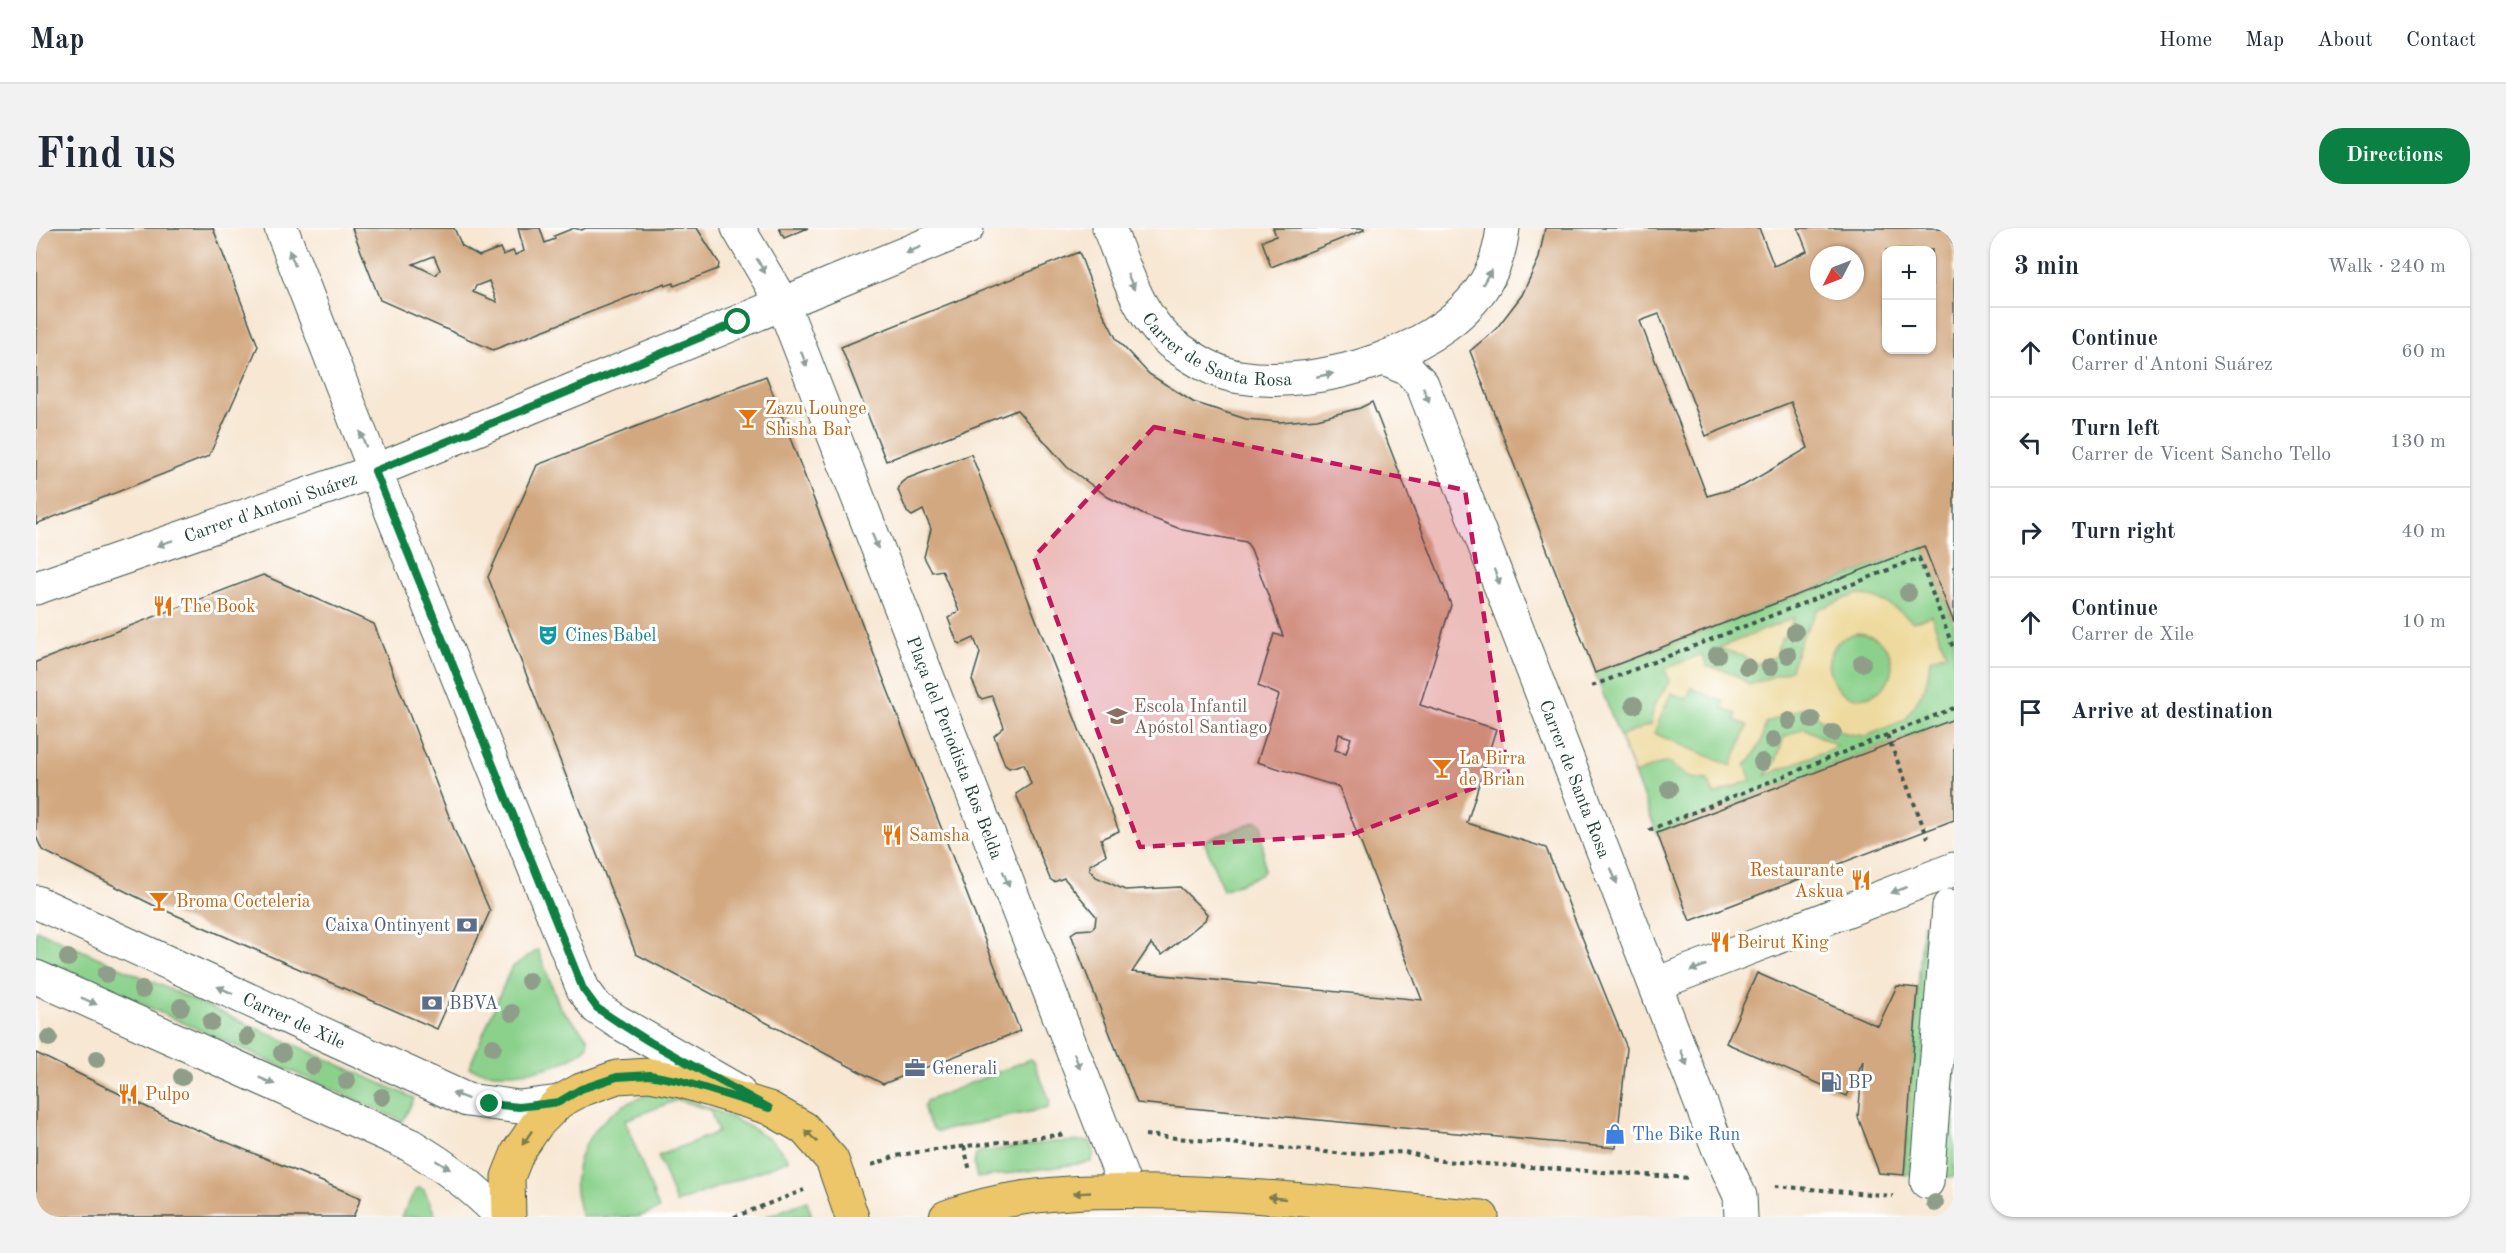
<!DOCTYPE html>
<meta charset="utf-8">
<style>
:root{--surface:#fff;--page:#f2f2f3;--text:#1f2937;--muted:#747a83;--line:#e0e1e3;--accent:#0b8043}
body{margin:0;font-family:"Old Standard TT",serif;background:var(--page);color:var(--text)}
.controls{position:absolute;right:18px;top:18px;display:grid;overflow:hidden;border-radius:12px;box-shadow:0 2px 4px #0004}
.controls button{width:54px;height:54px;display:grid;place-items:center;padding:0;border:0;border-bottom:2px solid var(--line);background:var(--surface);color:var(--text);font:30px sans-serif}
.compass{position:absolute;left:1774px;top:18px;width:54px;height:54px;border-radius:50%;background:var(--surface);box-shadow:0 2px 4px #0004;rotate:228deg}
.stop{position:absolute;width:18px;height:18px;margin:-14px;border:4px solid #0b8043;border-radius:50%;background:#fff}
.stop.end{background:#0b8043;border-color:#fff;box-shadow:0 2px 6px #0008}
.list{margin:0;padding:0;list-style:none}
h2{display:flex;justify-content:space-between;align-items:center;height:78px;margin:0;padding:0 24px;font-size:26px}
h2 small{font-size:20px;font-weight:400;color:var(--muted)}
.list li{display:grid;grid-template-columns:39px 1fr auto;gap:18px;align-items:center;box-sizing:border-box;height:90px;padding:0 24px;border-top:2px solid var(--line)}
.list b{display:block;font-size:22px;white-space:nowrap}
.list p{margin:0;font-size:20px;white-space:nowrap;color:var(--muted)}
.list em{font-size:20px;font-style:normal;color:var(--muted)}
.icon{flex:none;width:33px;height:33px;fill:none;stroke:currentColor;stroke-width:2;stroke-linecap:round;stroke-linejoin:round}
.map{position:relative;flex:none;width:1918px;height:989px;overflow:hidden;border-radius:24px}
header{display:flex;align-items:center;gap:36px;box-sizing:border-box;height:84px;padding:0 30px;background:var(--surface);border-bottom:2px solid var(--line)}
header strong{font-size:28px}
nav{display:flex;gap:33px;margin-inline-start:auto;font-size:21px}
.intro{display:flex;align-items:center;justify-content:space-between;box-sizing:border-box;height:144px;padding:0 36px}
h1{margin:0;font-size:42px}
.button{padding:15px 27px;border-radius:24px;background:var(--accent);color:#fff;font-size:21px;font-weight:700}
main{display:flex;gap:36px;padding:0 36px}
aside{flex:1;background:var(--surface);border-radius:24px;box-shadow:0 2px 4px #0004}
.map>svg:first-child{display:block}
.green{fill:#8bd18c;stroke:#558760;stroke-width:1.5}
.sand{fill:#eeda9e;stroke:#868c69;stroke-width:1.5;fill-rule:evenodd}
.building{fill:#d2a880;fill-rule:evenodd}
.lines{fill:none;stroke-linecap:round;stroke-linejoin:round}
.pedestrian-casing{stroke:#3f564c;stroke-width:35}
.minor-casing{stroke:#3f564c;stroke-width:35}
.primary-casing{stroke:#3f564c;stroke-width:35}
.path{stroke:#3f564c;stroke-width:4;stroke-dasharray:4.5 4.5;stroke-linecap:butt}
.pedestrian{stroke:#fff;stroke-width:33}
.minor{stroke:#fff;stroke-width:33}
.primary{stroke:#ecc669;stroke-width:33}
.tree{fill:#8f9e88}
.oneway{fill:#8f9e9a}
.oneway2{fill:#7b7b4c}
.route{stroke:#0b8043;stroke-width:8}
.marked{fill:#c2185b;fill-opacity:0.2;stroke:#c2185b;stroke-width:4.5;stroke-dasharray:12 8;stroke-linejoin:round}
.labels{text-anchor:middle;stroke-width:6;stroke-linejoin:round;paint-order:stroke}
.street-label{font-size:18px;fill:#1f3d34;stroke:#fff}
.food-label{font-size:18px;fill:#c56008;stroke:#fff;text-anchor:start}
.culture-label{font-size:18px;fill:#0d838f;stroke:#fff;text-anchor:start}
.education-label{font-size:18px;fill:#785e54;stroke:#fff;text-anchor:start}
.service-label{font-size:18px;fill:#4e5e75;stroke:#fff;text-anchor:start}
.shop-label{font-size:18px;fill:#366cbe;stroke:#fff;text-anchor:start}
</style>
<header>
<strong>Map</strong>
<nav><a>Home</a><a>Map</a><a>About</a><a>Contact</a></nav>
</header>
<div class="intro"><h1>Find us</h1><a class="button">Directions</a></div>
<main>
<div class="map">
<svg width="1918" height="989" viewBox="0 0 1918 989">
<rect width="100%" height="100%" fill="#fff"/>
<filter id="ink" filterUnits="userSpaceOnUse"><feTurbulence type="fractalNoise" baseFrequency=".0167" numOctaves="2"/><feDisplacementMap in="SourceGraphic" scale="12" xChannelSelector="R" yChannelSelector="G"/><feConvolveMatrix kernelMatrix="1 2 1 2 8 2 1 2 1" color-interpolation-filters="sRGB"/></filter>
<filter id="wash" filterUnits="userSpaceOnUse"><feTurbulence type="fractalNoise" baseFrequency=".008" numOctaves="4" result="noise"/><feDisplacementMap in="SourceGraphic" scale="24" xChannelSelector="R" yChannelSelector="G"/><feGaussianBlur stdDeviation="1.35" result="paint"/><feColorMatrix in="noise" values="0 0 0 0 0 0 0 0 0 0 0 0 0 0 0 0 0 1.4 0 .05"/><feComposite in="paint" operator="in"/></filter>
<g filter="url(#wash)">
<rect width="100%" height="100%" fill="#f7e7d3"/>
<!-- green -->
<g class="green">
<polygon points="1888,318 1918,395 1918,491 1621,605 1559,445"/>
<polygon points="1221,593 1226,597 1228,643 1224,647 1187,662 1168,613"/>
<polygon points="1887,695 1899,698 1876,946 1868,947"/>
<polygon points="0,702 378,870 367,893 0,729"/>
<path d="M502,722L524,779L552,810V818C526,844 467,851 433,840L475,740Z"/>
<path d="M994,831L998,834L1014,873L1012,880L904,903H900C893,898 885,881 890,873Z"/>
<polygon points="1911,841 1918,842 1918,949 1902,948"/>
<path d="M626,864C654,870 715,896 737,914C743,919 748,926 753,932L640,975L622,928L682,904L674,882L641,872L589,892L623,981L602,989H546C542,975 538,962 540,948C545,903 583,871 626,864Z"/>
<polygon points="1054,913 1058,924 1055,934 941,950 938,936 940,926 943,924 1018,914"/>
<polygon points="384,960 388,962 400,989 365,989 380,961"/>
<polygon points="771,973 776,989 729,989"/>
</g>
<!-- sand -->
<g class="sand">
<path d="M1822,366C1845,370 1860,379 1877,394L1895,387L1910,425L1894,431L1891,456L1869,492L1830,508L1813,506L1797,501L1769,479L1729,495C1727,513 1722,524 1709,537L1715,552L1678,567L1672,552L1654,550L1630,534L1598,546L1584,509L1615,496L1618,477L1633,454L1629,441L1666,426L1671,439C1689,440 1700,446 1713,457L1755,442L1765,410L1782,381ZM1821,405C1842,406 1860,422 1855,445C1853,454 1846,462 1838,466C1798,486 1768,418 1821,405ZM1655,460L1688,474L1686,480L1701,486L1699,492L1712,498L1695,538L1618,505L1635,465L1651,471Z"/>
<polygon points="1758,390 1742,418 1739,429 1718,437 1707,428 1682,420"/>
<polygon points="1768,500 1802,518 1728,548 1740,534 1748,509"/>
</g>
<g id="blocks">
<!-- building -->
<g class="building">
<polygon points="0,0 177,0 222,118 173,228 0,296"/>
<path d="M316,0H418L426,18L443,28L464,20L467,27L477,23L479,27L488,23L482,0H504L509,15L519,11L518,8L538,0L545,2L550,0H661L683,35L682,41L638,58V55L629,58V55L457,122L344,72ZM398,28L404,42L400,47L377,36ZM453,53L461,74L437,64L440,58Z"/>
<polygon points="743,0 772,0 748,10"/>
<polygon points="1237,0 1328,0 1328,2 1235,39 1226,13 1240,8"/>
<path d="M1509,0H1723L1738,38L1771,23L1762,0H1911L1918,18V395L1888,318L1559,445L1434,123L1460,101L1486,67L1503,30ZM1850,22H1896V122H1850ZM1783,27H1819V63H1783ZM1623,86L1670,208L1755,174L1772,220L1707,258L1671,268L1604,93Z"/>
<path d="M1043,24L1063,77L1081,112L1113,146L1157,174L1210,191L1244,194L1281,191L1324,180L1336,174L1415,377L1384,477L1460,501L1431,595L1510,620L1591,820L1580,920L1101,875L1035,706L1041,702L1056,701L1059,698L1060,688L1028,650L1018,654L1014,651L980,566L995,556L988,536L973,540L969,537L958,508L968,499L956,468L946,471L943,468L936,452L944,425L938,410L925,416L921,414L912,390L923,383L906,342L896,344L888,329L895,301L887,282L876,288L871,284L862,262L865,255L870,251L935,226L1083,603L1065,611L1070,627L1054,637V642L1060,649L1089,662L1144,659L1171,686L1169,692L1126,727L1115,716L1096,744L1386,772L1303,559L1221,534L1243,467L1222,458L1238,406L1247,408L1215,321L1210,314L1147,302L1108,287L1072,269L1031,239L981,182L850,233L805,119ZM1303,506L1315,510L1310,525L1299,522Z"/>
<polygon points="730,148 984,803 847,856 600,726 452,349 501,237"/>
<polygon points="227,347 338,396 418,601 454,683 401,801 119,678 6,622 0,608 0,434"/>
<polygon points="1918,491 1918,592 1654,693 1621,605"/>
<polygon points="1721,745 1842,798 1861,758 1882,760 1868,947 1843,945 1822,889 1827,833 1811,868 1690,815"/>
<polygon points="0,825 135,891 325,970 317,989 0,989"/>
</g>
</g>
</g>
<g filter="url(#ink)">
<use href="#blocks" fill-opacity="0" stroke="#3f564c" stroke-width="1.5"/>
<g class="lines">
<!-- pedestrian casing -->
<g class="pedestrian-casing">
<polyline id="pedestrian" points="1891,954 1913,678"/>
</g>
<!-- minor casing -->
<g class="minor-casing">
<g id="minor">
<polyline points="245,0 339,243 547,761 561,780 582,794 702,863"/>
<path id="s1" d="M702,0L747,76L1091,963"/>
<path id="s2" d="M1073,0C1089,40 1103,91 1139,118C1158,131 1181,146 1204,149C1283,162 1415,123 1453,48C1461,33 1465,16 1467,0"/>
<path id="s3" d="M1348,131L1372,141L1386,156L1683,922L1704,968L1705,989"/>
<path id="s4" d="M0,360L339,243L931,0"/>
<path id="s5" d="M0,674L431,872L483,879L523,874"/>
<path d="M0,749L374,917C409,938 438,959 466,989"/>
<polyline points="1620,756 1918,641"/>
</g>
</g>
<!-- primary casing -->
<g class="primary-casing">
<g id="primary">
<polyline points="473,989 472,949 482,924 501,896 523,874 545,862 581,849 614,847 645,853 733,880 768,900 796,932 816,989"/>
<path d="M910,989C986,960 1079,962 1159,965C1255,969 1350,980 1446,989"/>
</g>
</g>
<!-- path -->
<g class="path">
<polyline points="1556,458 1883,330 1918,422"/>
<polyline points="1851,507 1892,610"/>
<polyline points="1613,602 1918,480"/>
<polyline points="1109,907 1310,926 1369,924 1406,933 1654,950"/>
<polyline points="928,918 934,943"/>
<polyline points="836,937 860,928 882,924 1030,906"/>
<polyline points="1739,958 1857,968"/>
<polyline points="698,989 768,962"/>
</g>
<!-- pedestrian -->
<use href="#pedestrian" class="pedestrian"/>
<!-- minor -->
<use href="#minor" class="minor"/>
<!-- primary -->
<use href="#primary" class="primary"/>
</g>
<!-- trees -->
<g class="tree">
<circle cx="1872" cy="365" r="9"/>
<circle cx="1759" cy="404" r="9"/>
<circle cx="1681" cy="427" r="9"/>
<circle cx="1752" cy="427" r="9"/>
<circle cx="1826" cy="435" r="9"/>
<circle cx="1711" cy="439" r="9"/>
<circle cx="1734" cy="439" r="9"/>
<circle cx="1598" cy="477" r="9"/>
<circle cx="1776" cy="492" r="9"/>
<circle cx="1753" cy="493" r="9"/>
<circle cx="1797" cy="505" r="9"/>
<circle cx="1737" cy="512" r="9"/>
<circle cx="1726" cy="534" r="9"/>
<circle cx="1633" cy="561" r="9"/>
<circle cx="32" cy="730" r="9"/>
<circle cx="70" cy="746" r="9"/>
<circle cx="493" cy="753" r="9"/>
<circle cx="106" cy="762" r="9"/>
<circle cx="145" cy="779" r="9"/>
<circle cx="476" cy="785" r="9"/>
<circle cx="175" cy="794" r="9"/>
<circle cx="211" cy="809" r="9"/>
<circle cx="13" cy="810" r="9"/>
<circle cx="457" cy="819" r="9"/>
<circle cx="246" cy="825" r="9"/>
<circle cx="61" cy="831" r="9"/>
<circle cx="277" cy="838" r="9"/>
<circle cx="146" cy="849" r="9"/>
<circle cx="311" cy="853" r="9"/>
<circle cx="346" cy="869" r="9"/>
<circle cx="1899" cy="975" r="9"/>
</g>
<!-- one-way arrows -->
<defs><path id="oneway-solid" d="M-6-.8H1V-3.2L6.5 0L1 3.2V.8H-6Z" transform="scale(1.5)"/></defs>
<g class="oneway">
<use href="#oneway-solid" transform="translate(877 22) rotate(158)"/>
<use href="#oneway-solid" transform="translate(256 30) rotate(-111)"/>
<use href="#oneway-solid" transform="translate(725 38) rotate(60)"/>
<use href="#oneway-solid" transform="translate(1451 49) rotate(-60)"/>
<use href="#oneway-solid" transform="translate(1095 54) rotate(67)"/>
<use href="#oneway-solid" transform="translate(768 131) rotate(69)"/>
<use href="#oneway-solid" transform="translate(1289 147) rotate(-11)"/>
<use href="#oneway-solid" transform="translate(1390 167) rotate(69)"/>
<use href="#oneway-solid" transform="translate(327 211) rotate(-111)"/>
<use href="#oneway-solid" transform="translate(839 313) rotate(69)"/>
<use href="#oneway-solid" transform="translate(129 315) rotate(161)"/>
<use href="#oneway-solid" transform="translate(1461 349) rotate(69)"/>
<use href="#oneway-solid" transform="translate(1578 648) rotate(69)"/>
<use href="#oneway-solid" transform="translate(970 651) rotate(69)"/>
<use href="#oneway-solid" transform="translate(1863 662) rotate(159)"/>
<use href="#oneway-solid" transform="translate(1662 740) rotate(159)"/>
<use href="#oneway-solid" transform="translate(189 762) rotate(-155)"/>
<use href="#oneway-solid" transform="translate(53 773) rotate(24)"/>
<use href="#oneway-solid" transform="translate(1648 830) rotate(69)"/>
<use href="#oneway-solid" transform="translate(1041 833) rotate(69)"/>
<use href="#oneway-solid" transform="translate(231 853) rotate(24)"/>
<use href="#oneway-solid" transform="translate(424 868) rotate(-159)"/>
<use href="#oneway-solid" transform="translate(407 937) rotate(32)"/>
</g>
<g class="oneway2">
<use href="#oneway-solid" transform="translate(775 908) rotate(-136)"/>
<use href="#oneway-solid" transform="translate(491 910) rotate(124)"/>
<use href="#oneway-solid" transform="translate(1046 965) rotate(177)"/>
<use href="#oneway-solid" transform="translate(1241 970) rotate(-174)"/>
</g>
</g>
<g class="lines" filter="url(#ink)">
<!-- route -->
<polyline class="route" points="454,876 483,879 523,874 545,861 581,849 614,847 645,853 733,880 614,814 582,794 561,780 547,761 339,243 702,94"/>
</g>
<!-- marked area -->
<path class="marked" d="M1118,199L1429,262L1472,547L1314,607L1104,619L998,329Z"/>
<!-- icons -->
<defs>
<g id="bar-bare" transform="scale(1.62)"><path d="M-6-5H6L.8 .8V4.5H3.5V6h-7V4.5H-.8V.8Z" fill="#e8710a" stroke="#fff" stroke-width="2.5" paint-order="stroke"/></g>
<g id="restaurant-bare" transform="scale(1.62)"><path d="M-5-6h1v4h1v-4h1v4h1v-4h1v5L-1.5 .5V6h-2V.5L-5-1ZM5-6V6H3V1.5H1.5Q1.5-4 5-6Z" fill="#e8710a" stroke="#fff" stroke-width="2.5" paint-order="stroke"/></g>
<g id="theatre-bare" transform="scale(1.62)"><path d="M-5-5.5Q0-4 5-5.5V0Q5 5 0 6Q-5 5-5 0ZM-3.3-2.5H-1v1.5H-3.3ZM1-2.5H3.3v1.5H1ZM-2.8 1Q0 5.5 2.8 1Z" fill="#0f9aa8" stroke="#fff" stroke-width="2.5" paint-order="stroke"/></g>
<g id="school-bare" transform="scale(1.62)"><path d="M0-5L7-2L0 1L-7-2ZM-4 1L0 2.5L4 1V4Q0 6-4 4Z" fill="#8d6e63" stroke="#fff" stroke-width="2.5" paint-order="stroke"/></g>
<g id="bank-bare" transform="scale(1.62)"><path d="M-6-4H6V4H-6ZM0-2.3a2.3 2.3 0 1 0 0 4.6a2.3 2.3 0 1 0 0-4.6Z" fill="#5c6f8a" stroke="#fff" stroke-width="2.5" paint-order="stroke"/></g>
<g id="office-bare" transform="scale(1.62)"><path d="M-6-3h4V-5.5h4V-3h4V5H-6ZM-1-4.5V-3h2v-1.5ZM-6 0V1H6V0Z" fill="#5c6f8a" stroke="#fff" stroke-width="2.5" paint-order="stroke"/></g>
<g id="fuel-bare" transform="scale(1.62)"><path d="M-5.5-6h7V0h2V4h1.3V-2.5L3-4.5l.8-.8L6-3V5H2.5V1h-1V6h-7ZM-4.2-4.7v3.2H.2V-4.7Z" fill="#5c6f8a" stroke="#fff" stroke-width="2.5" paint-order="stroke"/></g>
<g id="shop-bare" transform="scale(1.62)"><path d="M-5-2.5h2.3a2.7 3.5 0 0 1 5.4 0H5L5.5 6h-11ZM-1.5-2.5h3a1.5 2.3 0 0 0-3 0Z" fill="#3f7fe0" stroke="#fff" stroke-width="2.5" paint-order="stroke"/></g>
</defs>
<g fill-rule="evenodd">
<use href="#bar-bare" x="712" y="190"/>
<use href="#restaurant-bare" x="127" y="378"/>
<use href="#theatre-bare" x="512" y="407"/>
<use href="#school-bare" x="1081" y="488"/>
<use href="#bar-bare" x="1406" y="540"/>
<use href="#restaurant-bare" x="856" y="607"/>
<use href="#restaurant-bare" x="1825" y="652"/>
<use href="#bar-bare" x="123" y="673"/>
<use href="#bank-bare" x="431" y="697"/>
<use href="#restaurant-bare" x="1684" y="714"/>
<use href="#bank-bare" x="396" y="775"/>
<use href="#office-bare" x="879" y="840"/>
<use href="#fuel-bare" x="1795" y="854"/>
<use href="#restaurant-bare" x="92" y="866"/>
<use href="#shop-bare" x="1579" y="906"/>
</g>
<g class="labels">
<!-- street labels -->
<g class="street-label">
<text dy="6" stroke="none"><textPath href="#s2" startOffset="178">Carrer de Santa Rosa</textPath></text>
<text dy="6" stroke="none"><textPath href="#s4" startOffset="248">Carrer d'Antoni Suárez</textPath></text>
<text dy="6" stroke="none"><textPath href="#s1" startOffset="564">Plaça del Periodista Ros Belda</textPath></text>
<text dy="6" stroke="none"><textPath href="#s3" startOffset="470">Carrer de Santa Rosa</textPath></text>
<text dy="6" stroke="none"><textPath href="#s5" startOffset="284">Carrer de Xile</textPath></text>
</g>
<!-- food labels -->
<g class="food-label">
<text x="729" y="186">Zazu Lounge<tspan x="729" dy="21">Shisha Bar</tspan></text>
<text x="144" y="384">The Book</text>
<text x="1423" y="536">La Birra<tspan x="1423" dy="21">de Brian</tspan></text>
<text x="873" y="613">Samsha</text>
<text x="1808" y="648" text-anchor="end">Restaurante<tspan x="1808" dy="21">Askua</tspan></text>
<text x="140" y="679">Broma Cocteleria</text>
<text x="1701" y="720">Beirut King</text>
<text x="109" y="872">Pulpo</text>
</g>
<!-- culture labels -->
<g class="culture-label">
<text x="529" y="413">Cines Babel</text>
</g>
<!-- education labels -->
<g class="education-label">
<text x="1098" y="484">Escola Infantil<tspan x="1098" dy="21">Apóstol Santiago</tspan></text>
</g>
<!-- service labels -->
<g class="service-label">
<text x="414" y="703" text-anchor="end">Caixa Ontinyent</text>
<text x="413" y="781">BBVA</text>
<text x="896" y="846">Generali</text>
<text x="1812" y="860">BP</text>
</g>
<!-- shop labels -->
<g class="shop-label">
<text x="1596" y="912">The Bike Run</text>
</g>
</g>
</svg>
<div class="controls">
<button>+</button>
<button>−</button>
</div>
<svg class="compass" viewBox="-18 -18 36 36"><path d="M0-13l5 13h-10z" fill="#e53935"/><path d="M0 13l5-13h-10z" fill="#747a83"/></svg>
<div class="stop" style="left:702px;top:94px"></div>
<div class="stop end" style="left:454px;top:876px"></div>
</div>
<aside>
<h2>3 min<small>Walk · 240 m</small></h2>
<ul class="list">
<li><svg class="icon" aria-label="ahead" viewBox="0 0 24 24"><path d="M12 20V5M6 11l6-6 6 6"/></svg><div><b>Continue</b><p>Carrer d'Antoni Suárez</p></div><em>60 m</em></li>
<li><svg class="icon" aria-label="left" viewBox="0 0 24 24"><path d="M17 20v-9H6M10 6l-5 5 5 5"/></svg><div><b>Turn left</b><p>Carrer de Vicent Sancho Tello</p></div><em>130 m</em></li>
<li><svg class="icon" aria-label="right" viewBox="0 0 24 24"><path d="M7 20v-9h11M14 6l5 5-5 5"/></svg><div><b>Turn right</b></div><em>40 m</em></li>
<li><svg class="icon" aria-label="ahead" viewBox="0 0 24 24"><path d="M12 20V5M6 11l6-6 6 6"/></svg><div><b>Continue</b><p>Carrer de Xile</p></div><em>10 m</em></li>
<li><svg class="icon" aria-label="arrive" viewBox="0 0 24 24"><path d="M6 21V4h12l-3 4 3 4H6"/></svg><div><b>Arrive at destination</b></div></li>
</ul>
</aside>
</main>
